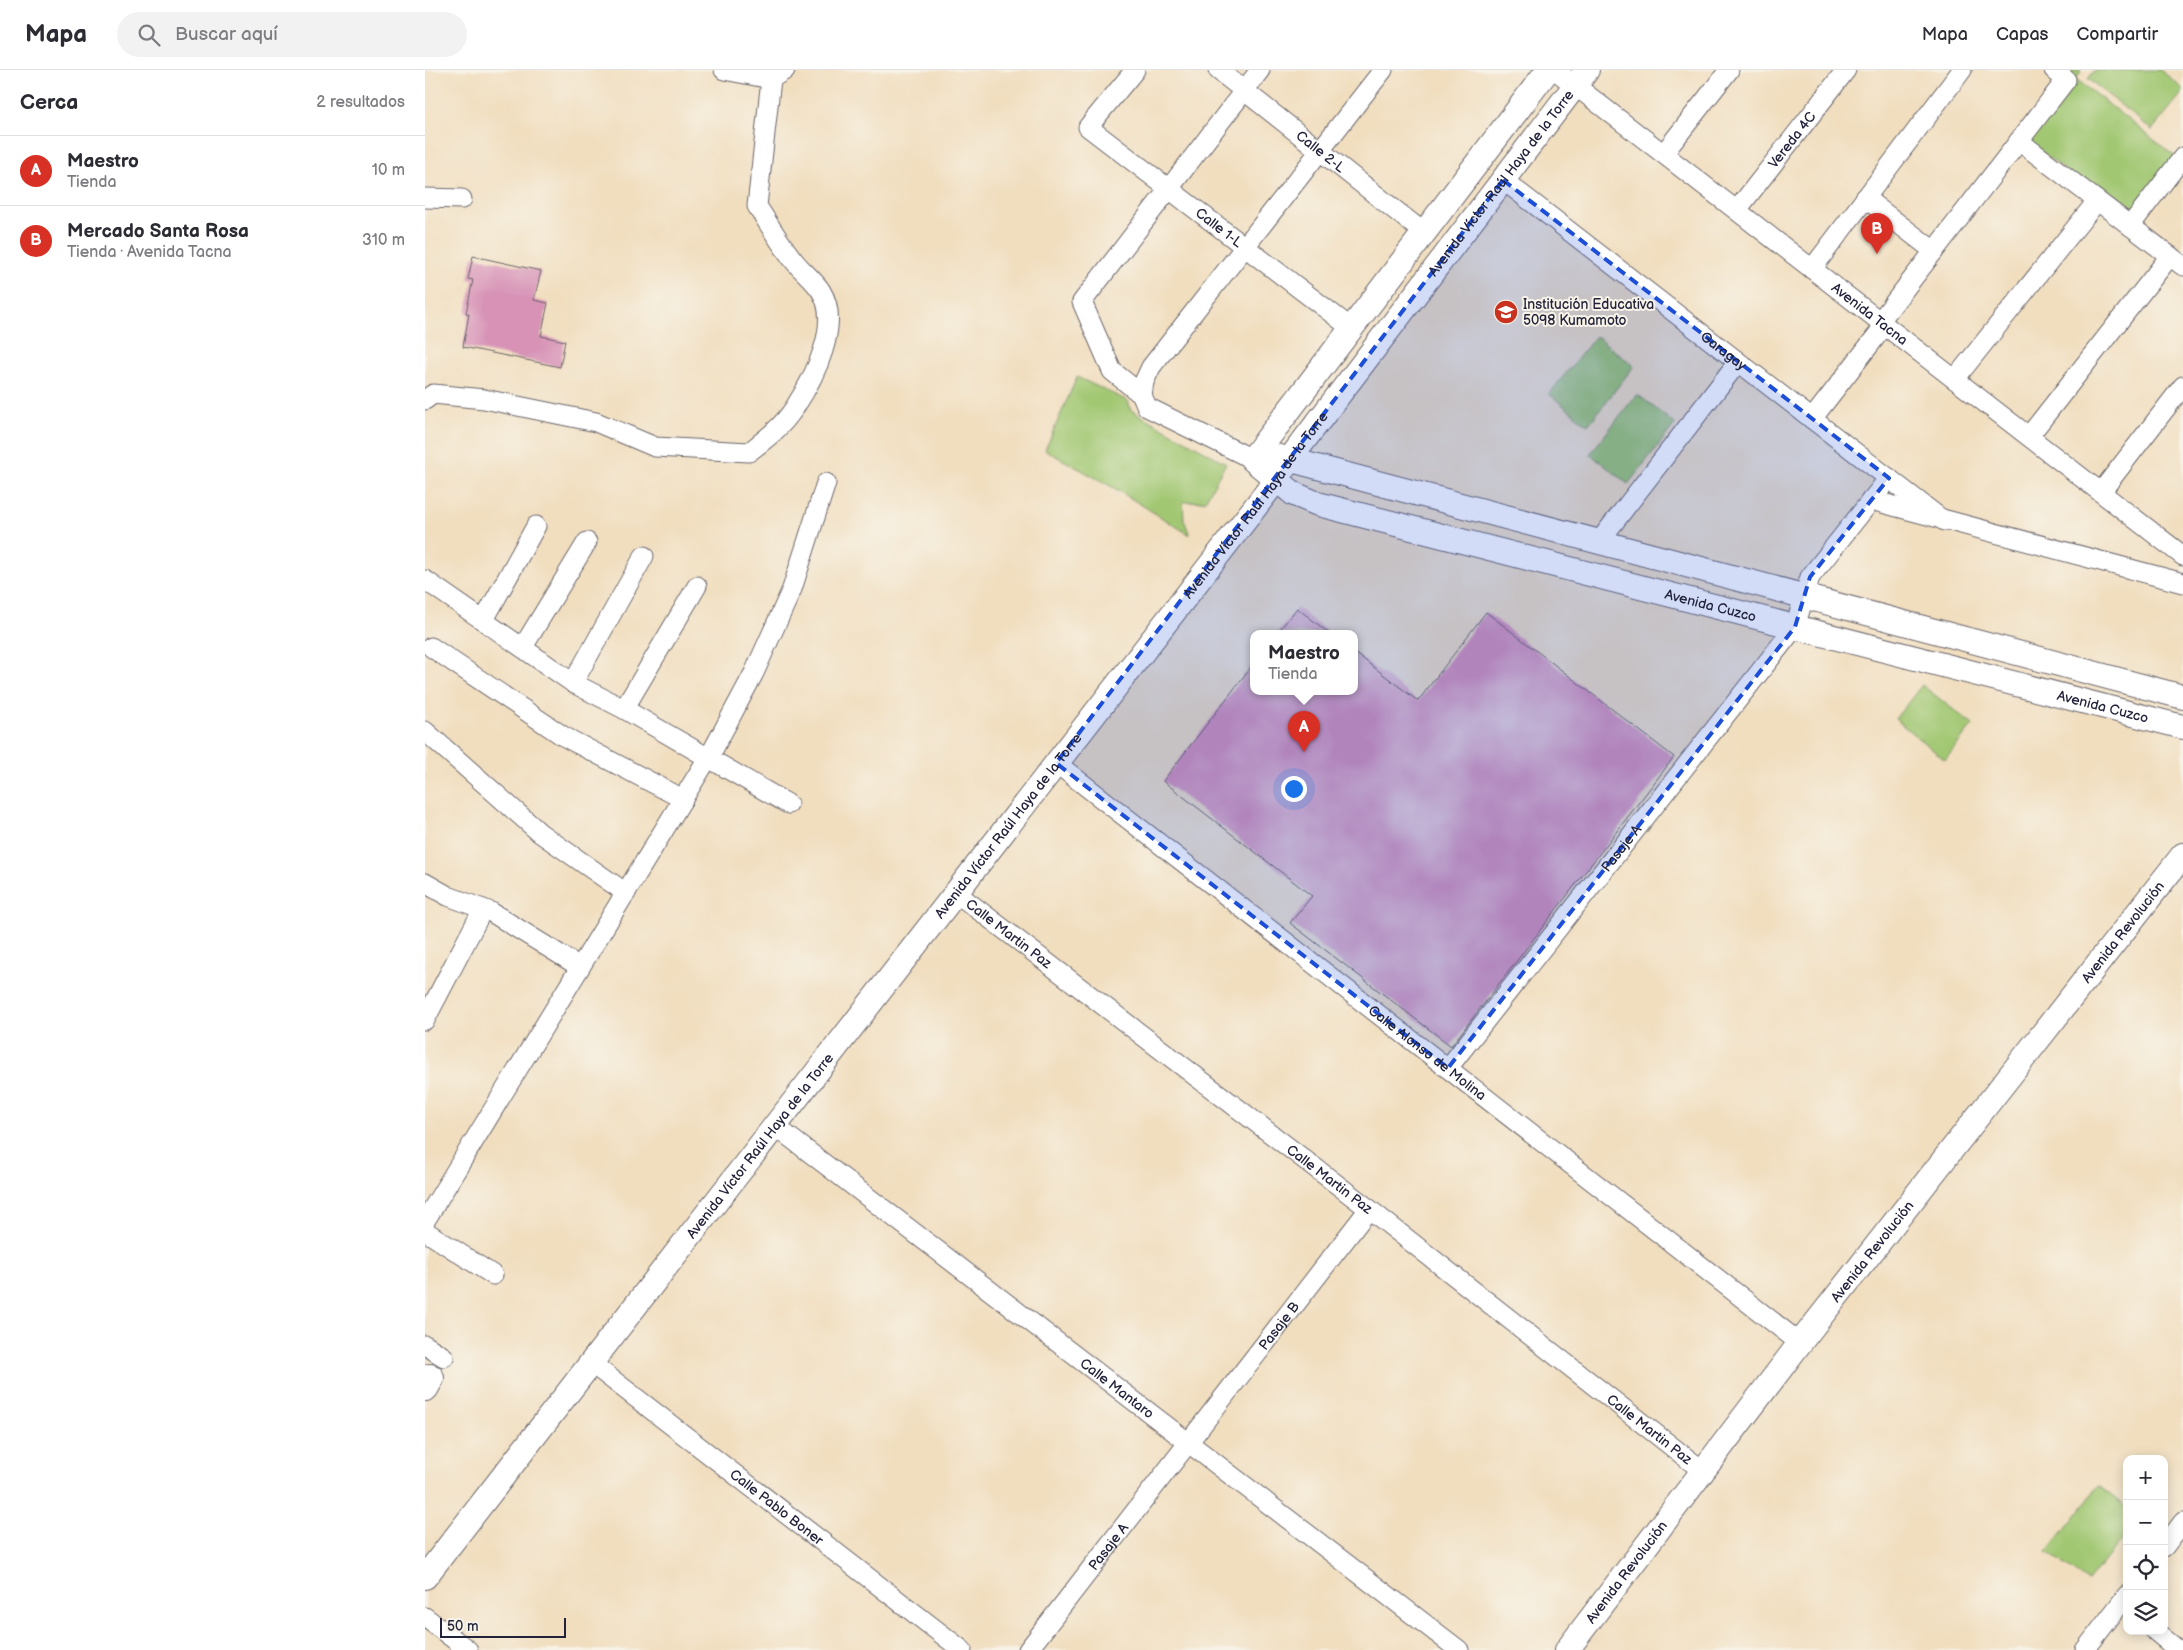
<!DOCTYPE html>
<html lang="es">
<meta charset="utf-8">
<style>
:root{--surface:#fff;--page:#f2f2f3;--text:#2b2b33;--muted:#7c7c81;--line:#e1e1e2;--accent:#d93025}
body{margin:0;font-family:"Balsamiq Sans",sans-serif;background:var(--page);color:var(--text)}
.controls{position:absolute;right:15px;bottom:15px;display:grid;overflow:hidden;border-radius:10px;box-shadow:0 2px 12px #0003}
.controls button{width:45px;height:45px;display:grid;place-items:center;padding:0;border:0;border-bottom:1px solid var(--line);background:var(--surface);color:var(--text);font:25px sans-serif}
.scale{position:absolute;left:15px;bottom:12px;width:126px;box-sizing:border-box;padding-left:5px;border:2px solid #22223b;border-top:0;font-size:14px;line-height:18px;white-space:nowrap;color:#22223b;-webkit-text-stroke:4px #f7f3e8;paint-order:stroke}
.you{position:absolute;left:868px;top:718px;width:18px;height:18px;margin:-12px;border:4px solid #fff;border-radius:50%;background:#1a73e8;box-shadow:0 0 0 8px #1a73e833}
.badge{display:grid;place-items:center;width:32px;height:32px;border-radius:50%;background:var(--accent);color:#fff;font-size:16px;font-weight:700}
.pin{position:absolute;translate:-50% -41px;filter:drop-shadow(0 1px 2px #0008)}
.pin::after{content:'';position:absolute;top:26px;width:18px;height:15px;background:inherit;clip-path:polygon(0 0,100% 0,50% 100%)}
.popup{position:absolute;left:825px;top:560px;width:108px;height:65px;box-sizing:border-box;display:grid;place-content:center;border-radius:10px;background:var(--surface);filter:drop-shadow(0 1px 4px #0005);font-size:16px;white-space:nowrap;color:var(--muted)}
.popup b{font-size:19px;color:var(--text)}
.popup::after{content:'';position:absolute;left:50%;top:100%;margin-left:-10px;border:10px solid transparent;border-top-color:var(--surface)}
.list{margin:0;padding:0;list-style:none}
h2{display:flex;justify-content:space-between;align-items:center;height:65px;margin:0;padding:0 20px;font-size:21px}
h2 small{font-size:16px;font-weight:400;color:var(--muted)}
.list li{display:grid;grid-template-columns:32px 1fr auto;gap:15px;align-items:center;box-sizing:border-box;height:70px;padding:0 20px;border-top:1px solid var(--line)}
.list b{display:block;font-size:19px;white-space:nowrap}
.list p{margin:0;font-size:16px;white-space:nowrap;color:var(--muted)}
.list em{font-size:16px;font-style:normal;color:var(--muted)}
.icon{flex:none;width:28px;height:28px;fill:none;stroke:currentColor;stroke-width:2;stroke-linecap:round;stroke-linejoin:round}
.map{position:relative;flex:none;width:1758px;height:1580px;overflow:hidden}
header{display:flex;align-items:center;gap:30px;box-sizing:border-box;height:70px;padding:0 25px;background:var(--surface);border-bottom:1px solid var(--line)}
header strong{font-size:24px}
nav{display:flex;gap:28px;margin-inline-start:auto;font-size:18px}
.search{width:350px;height:45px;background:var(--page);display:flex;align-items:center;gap:12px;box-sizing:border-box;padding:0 18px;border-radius:28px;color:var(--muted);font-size:19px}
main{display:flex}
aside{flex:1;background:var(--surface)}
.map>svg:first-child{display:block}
.green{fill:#a1c772;stroke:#627456}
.building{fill:#d792b6}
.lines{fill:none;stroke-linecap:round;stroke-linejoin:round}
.minor-casing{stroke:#6a6469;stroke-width:21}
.tertiary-casing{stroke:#6a6469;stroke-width:26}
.trunk-casing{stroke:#6a6469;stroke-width:30}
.minor{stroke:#fff;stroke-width:19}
.tertiary{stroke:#fff;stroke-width:24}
.trunk{stroke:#fff;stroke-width:28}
.marked{fill:#1d4ed8;fill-opacity:0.2;stroke:#1d4ed8;stroke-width:4;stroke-dasharray:10 6;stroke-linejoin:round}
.labels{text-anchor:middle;stroke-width:4;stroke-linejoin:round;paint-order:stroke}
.street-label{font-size:14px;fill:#22223b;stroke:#f7f3e8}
.poi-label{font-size:14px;fill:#22223b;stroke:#f7f3e8;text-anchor:start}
</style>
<header>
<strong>Mapa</strong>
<div class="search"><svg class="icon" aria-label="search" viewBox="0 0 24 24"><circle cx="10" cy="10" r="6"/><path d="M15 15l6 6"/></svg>Buscar aquí</div>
<nav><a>Mapa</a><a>Capas</a><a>Compartir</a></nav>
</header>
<main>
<aside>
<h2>Cerca<small>2 resultados</small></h2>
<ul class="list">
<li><span class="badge">A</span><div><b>Maestro</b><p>Tienda</p></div><em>10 m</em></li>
<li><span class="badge">B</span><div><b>Mercado Santa Rosa</b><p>Tienda · Avenida Tacna</p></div><em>310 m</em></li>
</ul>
</aside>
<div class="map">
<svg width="1758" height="1580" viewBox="0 0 1758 1580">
<rect width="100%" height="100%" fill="#f7f3e8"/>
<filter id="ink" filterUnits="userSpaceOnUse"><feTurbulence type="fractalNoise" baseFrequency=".02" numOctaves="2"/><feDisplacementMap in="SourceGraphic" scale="10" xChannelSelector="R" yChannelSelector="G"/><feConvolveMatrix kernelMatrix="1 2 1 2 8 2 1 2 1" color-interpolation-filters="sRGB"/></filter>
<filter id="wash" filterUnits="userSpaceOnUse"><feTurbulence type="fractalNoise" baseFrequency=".0096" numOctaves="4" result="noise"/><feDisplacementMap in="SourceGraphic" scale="20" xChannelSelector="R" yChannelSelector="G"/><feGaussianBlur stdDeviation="1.12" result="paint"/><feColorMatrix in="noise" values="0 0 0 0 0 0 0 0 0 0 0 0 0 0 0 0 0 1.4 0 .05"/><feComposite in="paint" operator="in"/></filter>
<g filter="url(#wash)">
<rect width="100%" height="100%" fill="#f1debf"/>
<!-- green -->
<g class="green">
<polygon points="1640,0 1657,0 1651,9 1751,87 1704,149 1602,71 1650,9"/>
<polygon points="1670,0 1735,0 1758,19 1758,22 1727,60 1663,9"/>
<polygon points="1171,266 1209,296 1163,355 1124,324"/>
<polygon points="652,307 703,331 706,340 801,393 780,431 758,432 759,450 765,465 689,418 620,380"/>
<polygon points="1212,324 1250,354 1203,414 1165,384"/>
<polygon points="1497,615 1548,655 1520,690 1470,649"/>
<polygon points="1674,1416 1702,1438 1702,1463 1663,1512 1622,1482"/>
</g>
<g id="blocks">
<!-- building -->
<g class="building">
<polygon points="48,186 116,201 109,230 123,233 116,266 140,271 135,297 38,277 44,244 41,243 48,210 43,209"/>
<polygon points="872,538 904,563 852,563"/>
<polygon points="1061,542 1249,687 1026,976 865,853 887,826 738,711 829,593 829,621 929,621 929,582 993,631"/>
</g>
</g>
</g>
<g filter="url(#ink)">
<use href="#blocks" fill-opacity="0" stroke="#6a6469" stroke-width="1"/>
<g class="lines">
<!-- minor casing -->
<g class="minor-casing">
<g id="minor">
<polyline points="299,0 346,9 360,0"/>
<path id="s1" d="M710,0L663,57L926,258"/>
<path id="s2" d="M793,0L999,163"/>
<path id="s3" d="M1130,0L1758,486"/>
<polyline points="1594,71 1758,196"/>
<polyline points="1239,83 1304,0"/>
<path id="s4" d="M1078,110L1519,451"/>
<polyline points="0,128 37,129"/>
<polyline points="1440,128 1509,181"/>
<path id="s5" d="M1312,140L1421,0"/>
<polyline points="1705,156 1758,87"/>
<polyline points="1387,199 1537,0"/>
<polyline points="1455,251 1641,10 1629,0"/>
<polyline points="1530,309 1672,131"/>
<polyline points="717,325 719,312 726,297 958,0"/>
<path d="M0,330L8,324L59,329L171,352L230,377L324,382C341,369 358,356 370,337C389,308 417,254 396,221C389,210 378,202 370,192C356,175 344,154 332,136L346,9"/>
<polyline points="1387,349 1460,255"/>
<polyline points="1604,366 1745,186"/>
<polyline points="827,389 722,337 717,325 687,301 657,232 835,0"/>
<polyline points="1676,422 1758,316"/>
<polyline points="1446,430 1758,513"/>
<polyline points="1173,473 1313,292"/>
<polyline points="0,510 148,613 199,639 363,734"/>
<polyline points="59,550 111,456"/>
<polyline points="6,577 138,666 258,729"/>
<polyline points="98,577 162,472"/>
<polyline points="148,613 219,486"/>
<polyline points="199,639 272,516"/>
<polyline points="0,661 115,763 201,823"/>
<path id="s6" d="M631,693L1375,1273"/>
<polyline points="0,813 23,826 66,842 155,897"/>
<path id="s7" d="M530,822L944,1139L1278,1401"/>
<polyline points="0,950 58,839"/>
<path id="s8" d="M1023,998L1370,557L1385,507L1464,408"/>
<path id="s9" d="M350,1056L1034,1580"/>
<polyline points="0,1151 289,678 329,603 367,519 401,413"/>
<polyline points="0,1161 68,1205"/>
<polyline points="0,1275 19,1287"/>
<path id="s10" d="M166,1293L537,1580"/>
<polyline points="1739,1477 1758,1452"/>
<polyline points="0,1547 43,1580"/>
<polyline points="1730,1561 1753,1580"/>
<path id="s11" d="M603,1580L944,1139"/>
<polyline points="1660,1580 1702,1525"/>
</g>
</g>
<!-- tertiary casing -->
<g class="tertiary-casing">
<g id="tertiary">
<path id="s12" d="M1123,0L827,389L869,424L893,434L1758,657"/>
<polyline points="851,386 1758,627"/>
<path id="s13" d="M0,1507L852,409L864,390L1162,0"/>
<path id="s14" d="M1142,1580L1375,1273L1758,785"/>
</g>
</g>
<!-- trunk casing -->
<g class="trunk-casing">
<polyline id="trunk" points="0,1317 5,1308"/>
</g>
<!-- minor -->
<use href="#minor" class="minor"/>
<!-- tertiary -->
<use href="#tertiary" class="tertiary"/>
<!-- trunk -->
<use href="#trunk" class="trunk"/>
</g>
</g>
<!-- marked area -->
<path class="marked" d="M1078,110L1464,408L1385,507L1370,557L1023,998L631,693Z"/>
<!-- icons -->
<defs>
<g id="school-disc" transform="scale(1.25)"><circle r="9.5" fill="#c8321e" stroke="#f7f3e8"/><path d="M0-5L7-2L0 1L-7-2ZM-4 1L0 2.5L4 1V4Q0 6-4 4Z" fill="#fff"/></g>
</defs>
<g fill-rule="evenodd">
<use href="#school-disc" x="1081" y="242"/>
</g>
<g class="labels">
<!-- street labels -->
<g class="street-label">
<text dy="5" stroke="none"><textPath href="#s5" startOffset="89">Vereda 4C</textPath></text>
<text dy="5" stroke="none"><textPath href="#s2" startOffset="131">Calle 2-L</textPath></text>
<text dy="5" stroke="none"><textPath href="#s13" startOffset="1761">Avenida Víctor Raúl Haya de la Torre</textPath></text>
<text dy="5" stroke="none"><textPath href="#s1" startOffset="239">Calle 1-L</textPath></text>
<text dy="5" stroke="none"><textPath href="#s3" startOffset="398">Avenida Tacna</textPath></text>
<text dy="5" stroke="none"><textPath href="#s4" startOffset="279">Garagay</textPath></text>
<text dy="5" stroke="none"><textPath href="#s13" startOffset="1356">Avenida Víctor Raúl Haya de la Torre</textPath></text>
<text dy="5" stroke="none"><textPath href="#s12" startOffset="975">Avenida Cuzco</textPath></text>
<text dy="5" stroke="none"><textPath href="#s12" startOffset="1380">Avenida Cuzco</textPath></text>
<text dy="5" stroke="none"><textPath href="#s13" startOffset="951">Avenida Víctor Raúl Haya de la Torre</textPath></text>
<text dy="5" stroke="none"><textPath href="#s8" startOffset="280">Pasaje A</textPath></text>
<text dy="5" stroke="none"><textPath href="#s14" startOffset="908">Avenida Revolución</textPath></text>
<text dy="5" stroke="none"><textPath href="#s7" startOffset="68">Calle Martin Paz</textPath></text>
<text dy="5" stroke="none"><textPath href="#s6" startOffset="471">Calle Alonso de Molina</textPath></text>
<text dy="5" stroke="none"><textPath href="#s13" startOffset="546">Avenida Víctor Raúl Haya de la Torre</textPath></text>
<text dy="5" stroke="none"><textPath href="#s7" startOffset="472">Calle Martin Paz</textPath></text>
<text dy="5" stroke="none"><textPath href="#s14" startOffset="502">Avenida Revolución</textPath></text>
<text dy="5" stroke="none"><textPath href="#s11" startOffset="410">Pasaje B</textPath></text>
<text dy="5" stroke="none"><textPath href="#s9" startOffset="431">Calle Mantaro</textPath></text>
<text dy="5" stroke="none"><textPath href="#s7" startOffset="878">Calle Martin Paz</textPath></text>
<text dy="5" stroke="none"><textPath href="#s10" startOffset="235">Calle Pablo Boner</textPath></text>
<text dy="5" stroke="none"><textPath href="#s11" startOffset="131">Pasaje A</textPath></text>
<text dy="5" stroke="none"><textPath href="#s14" startOffset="98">Avenida Revolución</textPath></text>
</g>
<!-- poi labels -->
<g class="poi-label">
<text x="1098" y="239">Institución Educativa<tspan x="1098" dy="16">5098 Kumamoto</tspan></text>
</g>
</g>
</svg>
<div class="controls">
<button>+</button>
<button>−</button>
<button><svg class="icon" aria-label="locate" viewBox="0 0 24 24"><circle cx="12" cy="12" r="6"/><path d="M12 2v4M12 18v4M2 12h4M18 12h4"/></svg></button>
<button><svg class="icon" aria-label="layers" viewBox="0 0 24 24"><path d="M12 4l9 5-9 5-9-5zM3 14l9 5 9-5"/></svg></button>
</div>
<div class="scale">50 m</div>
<div class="you"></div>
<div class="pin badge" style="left:879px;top:682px">A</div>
<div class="popup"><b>Maestro</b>Tienda</div>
<div class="pin badge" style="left:1452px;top:184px">B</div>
</div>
</main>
